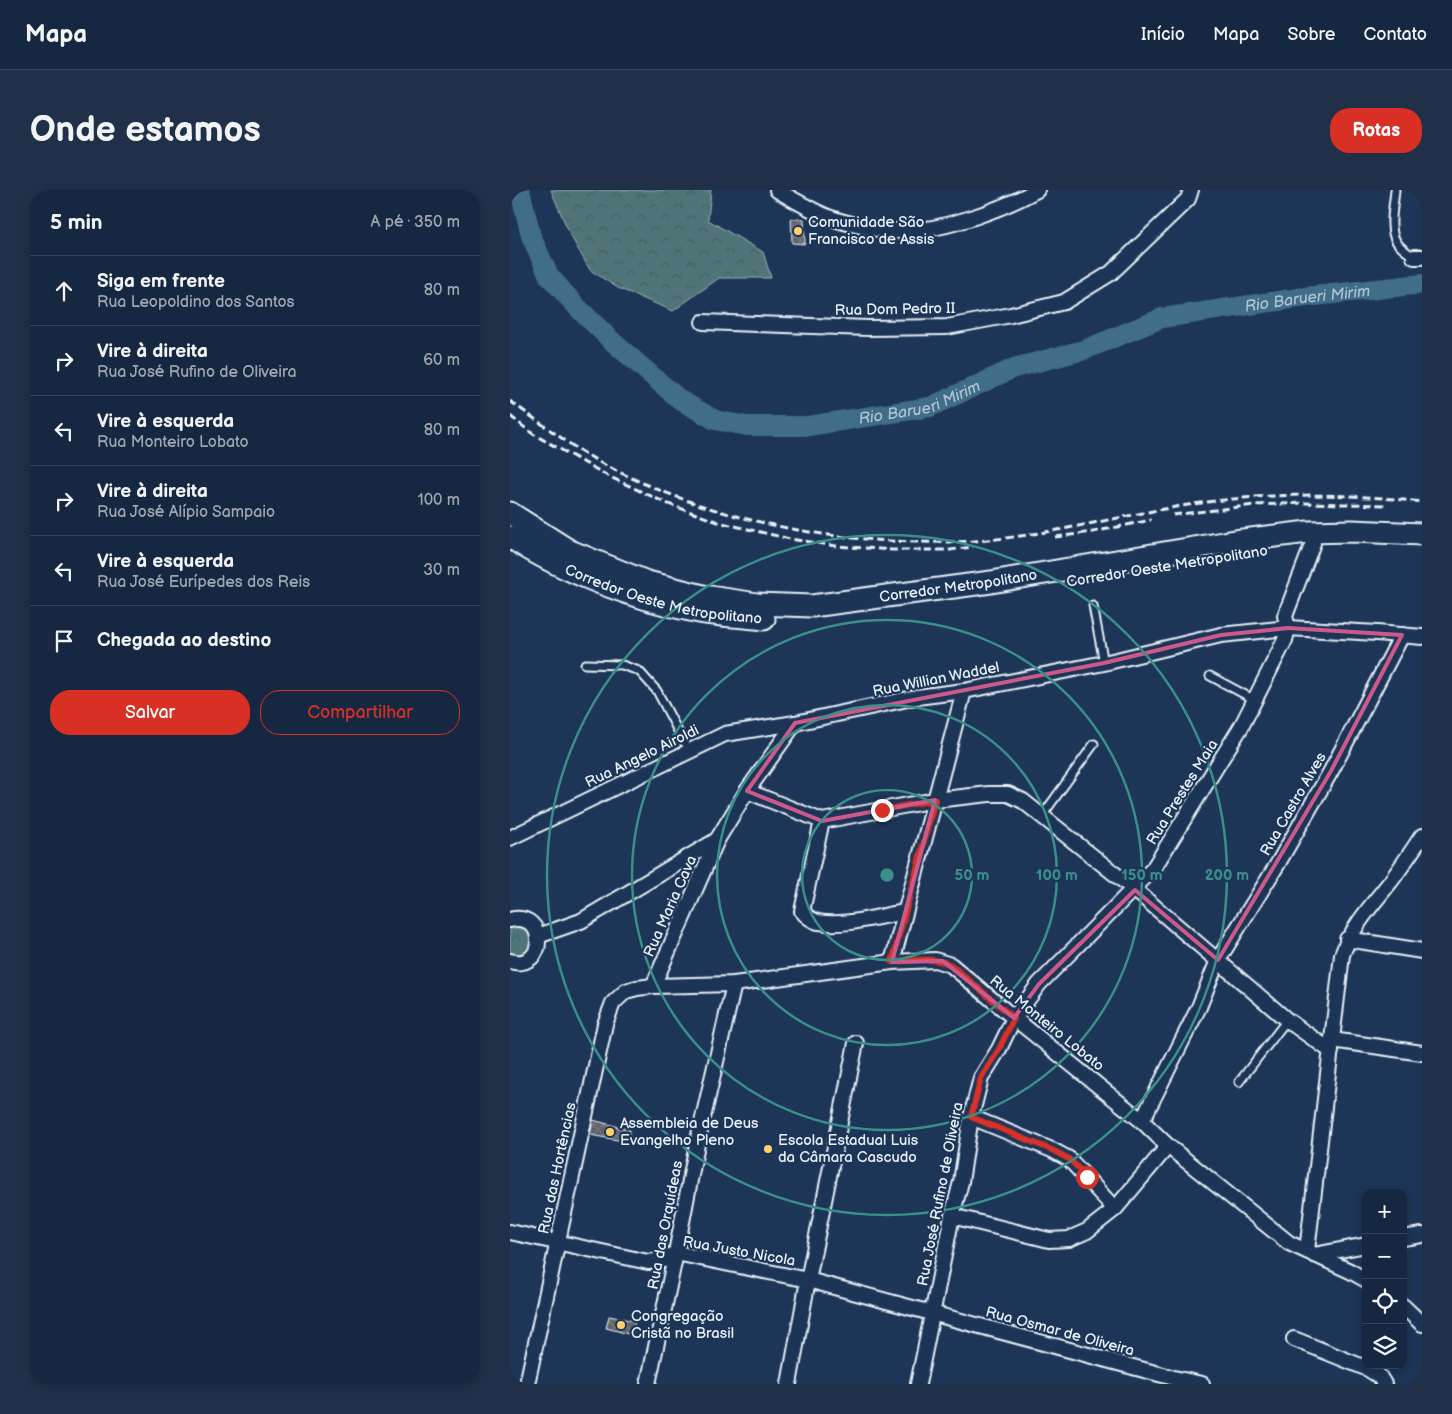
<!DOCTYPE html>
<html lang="pt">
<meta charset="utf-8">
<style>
:root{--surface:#162841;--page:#1f3048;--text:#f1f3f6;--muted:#9ea6b1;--line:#35445a;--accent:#d93025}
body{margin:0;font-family:"Balsamiq Sans",sans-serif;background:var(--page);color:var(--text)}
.controls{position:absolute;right:15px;bottom:15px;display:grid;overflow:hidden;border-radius:10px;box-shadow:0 2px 8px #0003}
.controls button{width:45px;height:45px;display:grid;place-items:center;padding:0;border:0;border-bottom:1px solid var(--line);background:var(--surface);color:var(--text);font:25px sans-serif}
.stop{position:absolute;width:15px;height:15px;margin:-11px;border:4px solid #d93025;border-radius:50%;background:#fff}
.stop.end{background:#d93025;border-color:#fff;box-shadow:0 1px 5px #0008}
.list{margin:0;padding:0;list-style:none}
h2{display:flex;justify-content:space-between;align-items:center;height:65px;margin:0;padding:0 20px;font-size:21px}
h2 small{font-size:16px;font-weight:400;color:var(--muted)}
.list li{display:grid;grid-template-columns:32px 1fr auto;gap:15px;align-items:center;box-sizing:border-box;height:70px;padding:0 20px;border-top:1px solid var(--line)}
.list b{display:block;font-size:19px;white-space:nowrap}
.list p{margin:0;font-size:16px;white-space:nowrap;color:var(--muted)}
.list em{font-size:16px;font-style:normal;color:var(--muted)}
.actions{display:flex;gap:10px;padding:15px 20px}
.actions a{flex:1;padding:11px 0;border:1px solid var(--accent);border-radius:20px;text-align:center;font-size:18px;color:var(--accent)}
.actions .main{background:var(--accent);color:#fff}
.icon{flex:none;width:28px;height:28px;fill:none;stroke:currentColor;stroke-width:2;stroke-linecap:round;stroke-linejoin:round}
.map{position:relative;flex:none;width:912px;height:1194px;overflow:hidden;border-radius:20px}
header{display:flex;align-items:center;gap:30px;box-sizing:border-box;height:70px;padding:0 25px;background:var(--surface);border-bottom:1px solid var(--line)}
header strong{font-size:24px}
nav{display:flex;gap:28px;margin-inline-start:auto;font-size:18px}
.intro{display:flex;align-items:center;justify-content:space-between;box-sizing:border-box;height:120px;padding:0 30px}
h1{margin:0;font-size:35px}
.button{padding:12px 22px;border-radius:20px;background:var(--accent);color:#fff;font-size:18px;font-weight:700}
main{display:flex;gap:30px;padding:0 30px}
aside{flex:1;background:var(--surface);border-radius:20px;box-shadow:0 2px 8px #0003}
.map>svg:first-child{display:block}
.forest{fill:url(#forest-crowns);stroke:#9cb3b8}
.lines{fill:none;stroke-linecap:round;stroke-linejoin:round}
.river{stroke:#416d88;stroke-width:20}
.building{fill:url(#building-cross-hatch);stroke:#e8f1f8}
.service-casing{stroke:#e8f1f8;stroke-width:11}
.minor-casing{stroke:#e8f1f8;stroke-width:18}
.primary-casing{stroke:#e8f1f8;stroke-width:25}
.service{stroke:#1d3557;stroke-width:7}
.minor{stroke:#1d3557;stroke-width:14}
.primary{stroke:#1d3557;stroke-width:21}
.rail{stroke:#e8f1f8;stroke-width:3;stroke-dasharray:8 4;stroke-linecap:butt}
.route{stroke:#d93025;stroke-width:6}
.marked{fill:none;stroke:#cd598a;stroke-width:4;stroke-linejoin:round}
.ring{fill:none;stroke:#3a8f8a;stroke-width:2.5}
.poi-dot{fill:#ffd166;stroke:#1d3557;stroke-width:2}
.labels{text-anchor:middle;stroke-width:4.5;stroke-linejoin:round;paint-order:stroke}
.poi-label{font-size:15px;fill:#e8f1f8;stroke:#1d3557;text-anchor:start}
.street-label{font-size:15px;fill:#e8f1f8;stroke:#1d3557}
.water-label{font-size:16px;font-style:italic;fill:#aec3d1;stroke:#1d3557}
.centre{fill:#3a8f8a;stroke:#1d3557;stroke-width:2.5}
.ring-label{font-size:15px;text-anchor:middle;font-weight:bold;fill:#3a8f8a;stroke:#1d3557;stroke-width:4.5;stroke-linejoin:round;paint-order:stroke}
</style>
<header>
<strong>Mapa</strong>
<nav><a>Início</a><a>Mapa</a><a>Sobre</a><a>Contato</a></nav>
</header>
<div class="intro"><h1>Onde estamos</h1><a class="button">Rotas</a></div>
<main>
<aside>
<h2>5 min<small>A pé · 350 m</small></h2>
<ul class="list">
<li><svg class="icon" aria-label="ahead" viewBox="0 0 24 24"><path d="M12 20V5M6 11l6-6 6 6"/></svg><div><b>Siga em frente</b><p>Rua Leopoldino dos Santos</p></div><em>80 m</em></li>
<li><svg class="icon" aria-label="right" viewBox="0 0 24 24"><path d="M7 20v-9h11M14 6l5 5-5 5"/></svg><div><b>Vire à direita</b><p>Rua José Rufino de Oliveira</p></div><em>60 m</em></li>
<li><svg class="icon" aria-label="left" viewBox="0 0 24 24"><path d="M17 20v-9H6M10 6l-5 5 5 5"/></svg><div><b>Vire à esquerda</b><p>Rua Monteiro Lobato</p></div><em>80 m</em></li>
<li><svg class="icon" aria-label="right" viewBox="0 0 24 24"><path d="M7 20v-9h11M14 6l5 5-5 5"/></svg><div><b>Vire à direita</b><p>Rua José Alípio Sampaio</p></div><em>100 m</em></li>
<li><svg class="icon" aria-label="left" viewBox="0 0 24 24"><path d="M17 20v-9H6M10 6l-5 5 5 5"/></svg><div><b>Vire à esquerda</b><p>Rua José Eurípedes dos Reis</p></div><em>30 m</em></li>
<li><svg class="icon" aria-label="arrive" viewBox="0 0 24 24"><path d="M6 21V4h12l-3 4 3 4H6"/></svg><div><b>Chegada ao destino</b></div></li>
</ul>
<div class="actions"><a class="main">Salvar</a><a>Compartilhar</a></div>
</aside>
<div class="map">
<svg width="912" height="1194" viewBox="0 0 912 1194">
<defs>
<pattern id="forest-crowns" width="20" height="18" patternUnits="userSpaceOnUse" patternTransform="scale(1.25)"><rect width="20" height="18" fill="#4f7578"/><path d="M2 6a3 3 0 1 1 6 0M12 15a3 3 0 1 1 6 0" fill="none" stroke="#4a5e61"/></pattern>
<pattern id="building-cross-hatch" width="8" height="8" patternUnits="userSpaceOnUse" patternTransform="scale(1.25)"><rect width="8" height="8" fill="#5f6269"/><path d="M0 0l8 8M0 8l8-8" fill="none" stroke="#76797f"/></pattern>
</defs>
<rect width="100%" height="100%" fill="#1d3557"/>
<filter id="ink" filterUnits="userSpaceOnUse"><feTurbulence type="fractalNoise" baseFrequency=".02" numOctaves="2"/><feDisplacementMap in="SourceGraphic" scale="10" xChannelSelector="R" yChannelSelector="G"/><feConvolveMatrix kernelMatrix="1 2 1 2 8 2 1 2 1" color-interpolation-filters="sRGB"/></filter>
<g filter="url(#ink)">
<!-- forest -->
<g class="forest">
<polygon points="41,0 201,0 198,30 253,62 261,88 209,88 163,121 108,98 80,80 59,43"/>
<path d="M3,737C31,733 25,774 0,764V739Z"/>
</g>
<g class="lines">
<!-- river -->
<path class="river" id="s1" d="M10,0L21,46L39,86L68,118L103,152L170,210L205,230L237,236H298L420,217L504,178L574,160L652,128L795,107L912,94"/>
</g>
<!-- building -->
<g class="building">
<polygon points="281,29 294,29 295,54 282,53"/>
<polygon points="83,930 120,940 118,952 80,945"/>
<polygon points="99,1126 125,1131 122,1145 96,1138"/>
</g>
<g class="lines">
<!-- service casing -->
<g class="service-casing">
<g id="service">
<path d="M885,0C884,14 878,38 886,51C890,58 897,62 904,67"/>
<polyline points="583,416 594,473"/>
<polyline points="75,474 112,475 129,481 147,501 170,545 180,561"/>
<polyline points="700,486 745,510"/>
<polyline points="532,626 584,554"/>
<polyline points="729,892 777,830"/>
</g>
</g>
<!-- minor casing -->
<g class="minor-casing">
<g id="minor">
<path d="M267,0C284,10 302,21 321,28C341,35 376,42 396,41C435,40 493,19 527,0"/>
<polyline points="904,67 912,67"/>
<polyline points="193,132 358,138 437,137 501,125 554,112 601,83 678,9 681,0"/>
<polyline points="237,601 312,631 425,610 479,604 498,604 513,611 625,700 777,830 821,861"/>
<path d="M312,631L292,721C296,726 301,730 308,732C334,737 369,726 395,722"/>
<polyline points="0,648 215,544 285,533"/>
<path d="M0,730C38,720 37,782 0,771"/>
<polyline points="28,746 71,731 207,650"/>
<polyline points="837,749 912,761"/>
<polyline points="382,772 454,501"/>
<polyline points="143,796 207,650 237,601 285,533 407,507 454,501 594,473 711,445 778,438 867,443 912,447"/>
<polyline points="822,850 912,863"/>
<polyline points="461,927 542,960 559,969 605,1019"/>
<polyline points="632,931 689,817 708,770 767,675 821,581 892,445"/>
<polyline points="442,1026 539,1050 559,1049 577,1041 605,1019 658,956"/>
<polyline points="0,1042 138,1072 153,1070 166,1063 298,1090 664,1188 692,1194"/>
<polyline points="893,1048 912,1045"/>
<path d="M797,1061L832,765C843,735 862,715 881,691C892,676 902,661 912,646"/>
<polyline points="804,1065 856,1055"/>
<polyline points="893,1116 912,1134"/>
<polyline points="784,1149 858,1179 869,1186 874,1194"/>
<polyline points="17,1194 95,834 103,813 116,801 127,798 143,796 224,794 382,772 425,770 441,775 504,828 632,931 658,956 779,1053 840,1081 856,1090"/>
<polyline points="138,1194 166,1063 187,954 224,794"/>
<polyline points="279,1194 298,1090 346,853"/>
<polyline points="408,1194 442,1026 451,992 461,927 471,888 489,859 504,828 529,794 643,679 731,537 775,450 778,438 775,426 803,353"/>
</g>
</g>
<!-- primary casing -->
<g class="primary-casing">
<g id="primary">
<path id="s2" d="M0,323L60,361L137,392L193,406L247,414L302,416L481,392L725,351L798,342L842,341L912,344"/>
<path id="s3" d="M0,347C52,382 127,410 189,422C210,426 232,426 254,429"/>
</g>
</g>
<!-- service -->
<use href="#service" class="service"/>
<!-- minor -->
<use href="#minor" class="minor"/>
<!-- primary -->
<use href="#primary" class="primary"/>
<!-- rail -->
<g class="rail">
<path d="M0,211C22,227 44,243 66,258C76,264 85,270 95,275C207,333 338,358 464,351C538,346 611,325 684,314C760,302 836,303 912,312"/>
<polyline points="0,226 23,244 98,286 156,313 208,332 280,349 326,356 383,360 440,360 463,357"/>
<polyline points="663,325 745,315 794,313 877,315"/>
<polyline points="545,347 583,342 641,330"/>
</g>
</g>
</g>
<g class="lines" filter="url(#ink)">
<!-- route -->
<path class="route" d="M372,620L425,610L382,772C401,771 423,766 441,775L504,828L489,859L471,888L461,927L542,960L559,969L577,987"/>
</g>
<!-- marked area -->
<path class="marked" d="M778,438L892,445L821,581L708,770L625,700L529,794L504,828L433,771L382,772L425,610L312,631L237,601L285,533L594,473L711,445Z"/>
<!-- distance rings -->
<g class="ring">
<circle cx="377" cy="685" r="85"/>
<circle cx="377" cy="685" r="170"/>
<circle cx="377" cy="685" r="255"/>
<circle cx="377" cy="685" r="340"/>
</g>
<!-- markers -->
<g class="poi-dot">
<circle cx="288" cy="41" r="5"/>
<circle cx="100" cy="942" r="5"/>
<circle cx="258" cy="959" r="5"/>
<circle cx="111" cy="1135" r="5"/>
</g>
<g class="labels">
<!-- poi labels -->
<g class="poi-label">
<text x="298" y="37">Comunidade São<tspan x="298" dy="17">Francisco de Assis</tspan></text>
<text x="110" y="938">Assembleia de Deus<tspan x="110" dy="17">Evangelho Pleno</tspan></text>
<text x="268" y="955">Escola Estadual Luis<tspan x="268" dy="17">da Câmara Cascudo</tspan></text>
<text x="121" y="1131">Congregação<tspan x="121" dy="17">Cristã no Brasil</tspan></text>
</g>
<!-- street labels -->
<g class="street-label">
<text transform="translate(385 119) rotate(-1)" y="5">Rua Dom Pedro II</text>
<text transform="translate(657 376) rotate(-9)" y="5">Corredor Oeste Metropolitano</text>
<text dy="5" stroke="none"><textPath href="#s2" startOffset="469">Corredor Metropolitano</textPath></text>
<text dy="5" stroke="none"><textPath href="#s3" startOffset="166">Corredor Oeste Metropolitano</textPath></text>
<text transform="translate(426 489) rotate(-11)" y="5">Rua Willian Waddel</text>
<text transform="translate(132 566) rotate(-26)" y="5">Rua Angelo Airoldi</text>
<text transform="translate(672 602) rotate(-58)" y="5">Rua Prestes Maia</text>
<text transform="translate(783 614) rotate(-60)" y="5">Rua Castro Alves</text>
<text transform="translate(160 716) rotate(-66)" y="5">Rua Maria Cava</text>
<text transform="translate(537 833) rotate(39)" y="5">Rua Monteiro Lobato</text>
<text transform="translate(47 978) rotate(-78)" y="5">Rua das Hortências</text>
<text transform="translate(430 1004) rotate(-79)" y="5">Rua José Rufino de Oliveira</text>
<text transform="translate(155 1035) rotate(-79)" y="5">Rua das Orquídeas</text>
<text transform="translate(229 1061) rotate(10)" y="5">Rua Justo Nicola</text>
<text transform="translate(550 1141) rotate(15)" y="5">Rua Osmar de Oliveira</text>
</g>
<!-- water labels -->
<g class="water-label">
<text dy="6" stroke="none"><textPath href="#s1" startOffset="925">Rio Barueri Mirim</textPath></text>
<text dy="6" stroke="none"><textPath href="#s1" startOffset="520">Rio Barueri Mirim</textPath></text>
</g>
</g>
<circle cx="377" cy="685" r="8" class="centre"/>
<g class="ring-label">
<text x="462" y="690">50 m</text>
<text x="547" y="690">100 m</text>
<text x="632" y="690">150 m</text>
<text x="717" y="690">200 m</text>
</g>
</svg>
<div class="controls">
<button>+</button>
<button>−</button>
<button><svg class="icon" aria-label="locate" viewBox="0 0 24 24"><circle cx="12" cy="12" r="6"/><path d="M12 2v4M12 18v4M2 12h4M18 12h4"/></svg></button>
<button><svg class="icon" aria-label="layers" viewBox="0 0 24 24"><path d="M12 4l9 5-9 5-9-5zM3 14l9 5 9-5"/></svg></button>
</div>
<div class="stop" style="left:577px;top:987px"></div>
<div class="stop end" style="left:372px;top:620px"></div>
</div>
</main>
